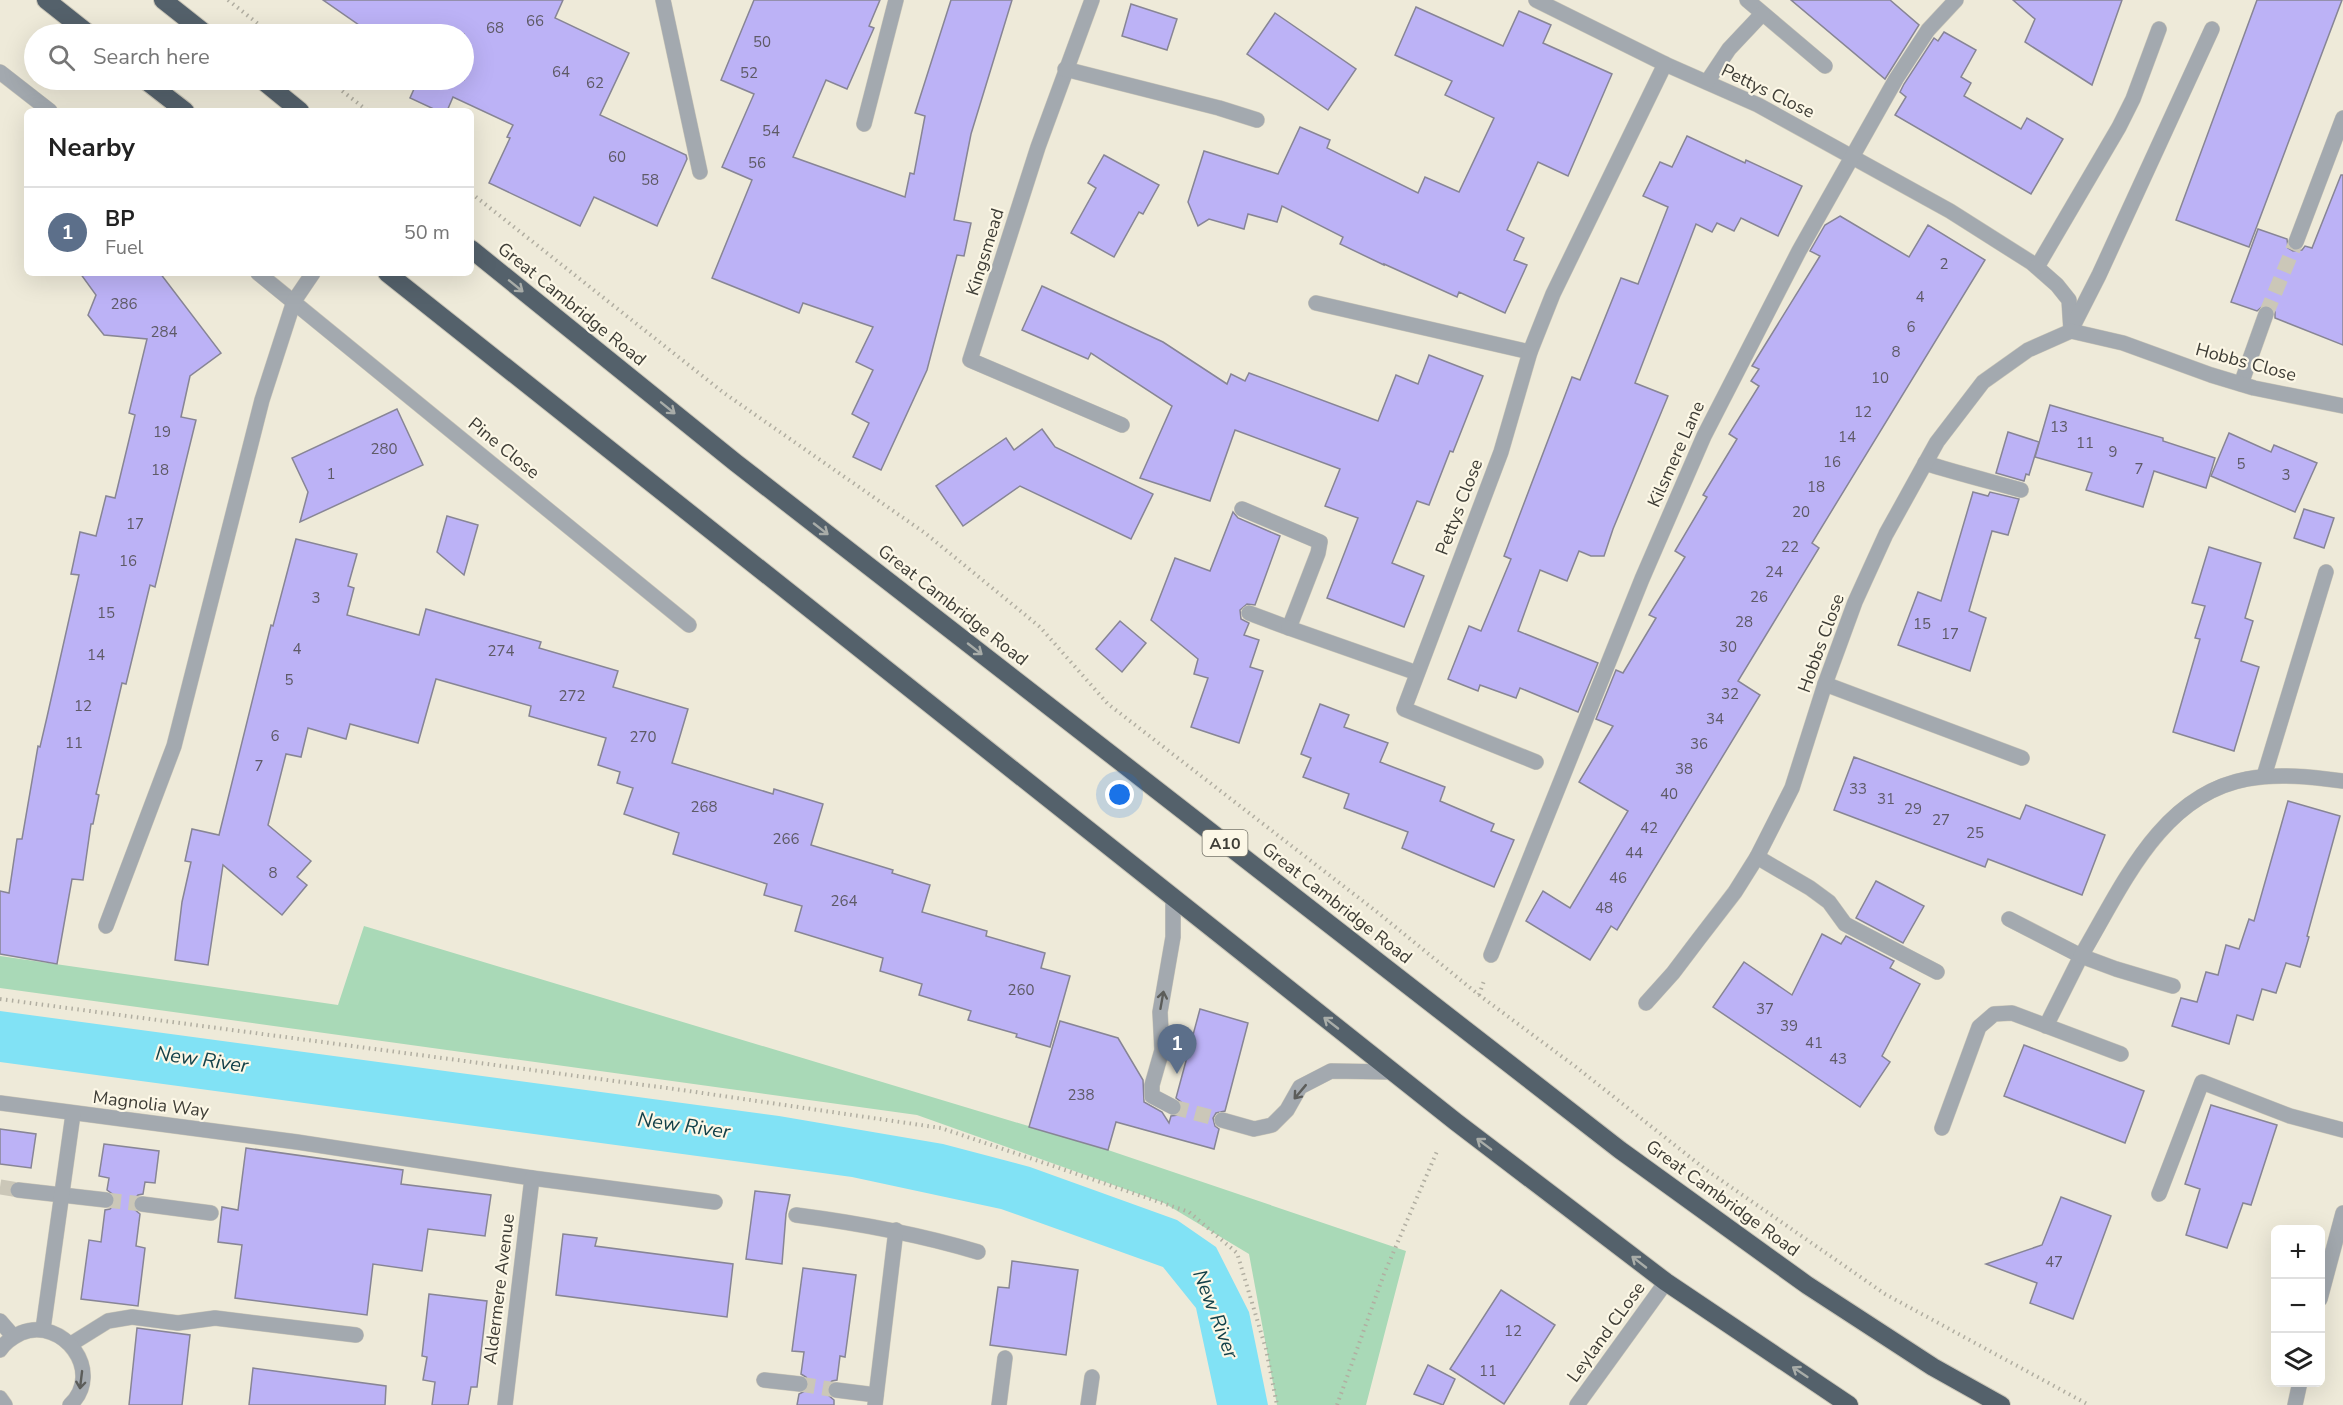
<!DOCTYPE html>
<meta charset="utf-8">
<style>
:root{--surface:#fff;--page:#f6f6f6;--text:#222;--muted:#767676;--line:#e0e0e0;--accent:#7c3aed}
body{margin:0;font-family:"Nunito Sans",sans-serif;background:var(--page);color:var(--text)}
.controls{position:absolute;right:18px;bottom:18px;display:grid;overflow:hidden;border-radius:9px;box-shadow:0 6px 24px #0002}
.controls button{width:54px;height:54px;display:grid;place-items:center;padding:0;border:0;border-bottom:2px solid var(--line);background:var(--surface);color:var(--text);font:30px sans-serif}
.you{position:absolute;left:1120px;top:795px;width:21px;height:21px;margin:-15px;border:4px solid #fff;border-radius:50%;background:#1a73e8;box-shadow:0 0 0 9px #1a73e833}
.badge{display:grid;place-items:center;width:39px;height:39px;border-radius:50%;background:var(--accent);color:#fff;font-size:20px;font-weight:700}
.pin{position:absolute;translate:-50% -50px;filter:drop-shadow(0 2px 3px #0008)}
.pin::after{content:'';position:absolute;top:32px;width:21px;height:18px;background:inherit;clip-path:polygon(0 0,100% 0,50% 100%)}
.list{margin:0;padding:0;list-style:none}
h2{display:flex;justify-content:space-between;align-items:center;height:78px;margin:0;padding:0 24px;font-size:26px}
h2 small{font-size:20px;font-weight:400;color:var(--muted)}
.list li{display:grid;grid-template-columns:39px 1fr auto;gap:18px;align-items:center;box-sizing:border-box;height:90px;padding:0 24px;border-top:2px solid var(--line)}
.list b{display:block;font-size:22px;white-space:nowrap}
.list p{margin:0;font-size:20px;white-space:nowrap;color:var(--muted)}
.list em{font-size:20px;font-style:normal;color:var(--muted)}
.icon{flex:none;width:33px;height:33px;fill:none;stroke:currentColor;stroke-width:2;stroke-linecap:round;stroke-linejoin:round}
.map{position:relative;flex:none;width:2343px;height:1405px;overflow:hidden}
.search{position:absolute;background:var(--surface);box-shadow:0 6px 24px #0002;left:24px;top:24px;width:450px;height:66px;display:flex;align-items:center;gap:15px;box-sizing:border-box;padding:0 21px;border-radius:33px;color:var(--muted);font-size:22px}
.panel{position:absolute;background:var(--surface);box-shadow:0 6px 24px #0002;left:24px;top:108px;width:450px;height:168px;border-radius:9px}
.map>svg:first-child{display:block}
.green{fill:#a9d9b7}
.water{fill:#81e2f5}
.building{fill:#bcb2f6;stroke:#878595;stroke-width:1.5}
.lines{fill:none;stroke-linecap:round;stroke-linejoin:round}
.minor-tunnel{stroke:#cbc7b8;stroke-width:15;stroke-dasharray:15 8;stroke-linecap:butt}
.minor-casing{stroke:#cbc7b8;stroke-width:16}
.highway-casing{stroke:#cbc7b8;stroke-width:20}
.path{stroke:#b1aea1;stroke-width:4;stroke-dasharray:1.5 4.5;stroke-linecap:butt}
.minor{stroke:#a3a9af;stroke-width:15}
.highway{stroke:#54616b;stroke-width:18}
.oneway{stroke:#a8aca8}
.oneway2{stroke:#5c5d5a}
.labels{text-anchor:middle;stroke-width:4.5;stroke-linejoin:round;paint-order:stroke}
.number-label{font-size:15px;fill:#5e5a66}
.shield{fill:#fcf7e6;stroke:#77756b;stroke-width:1.5}
.shield-label{font-size:16px;font-weight:bold;fill:#3e3d36}
.street-label{font-size:18px;fill:#3e3d36;stroke:#fcf7e6}
.water-label{font-size:20px;font-style:italic;fill:#134149;stroke:#fcf7e6}
</style>
<div class="map">
<svg width="2343" height="1405" viewBox="0 0 2343 1405">
<rect width="100%" height="100%" fill="#eeead9"/>
<!-- green -->
<polygon class="green" points="364,926 1108,1150 1406,1251 1366,1405 1277,1405 1249,1254 1164,1203 917,1115 0,988 0,956 338,1005"/>
<!-- water -->
<polygon class="water" points="0,1011 779,1116 943,1144 1030,1167 1177,1220 1216,1247 1249,1312 1268,1405 1217,1405 1196,1308 1163,1267 1001,1209 852,1177 0,1062"/>
<!-- building -->
<g class="building">
<polygon points="323,0 563,0 555,18 629,53 600,115 686,155 687,159 657,226 594,197 580,226 489,183 510,138 507,137 513,125 453,97 447,111 438,111 410,98 418,80 464,80 464,34 372,34"/>
<polygon points="754,0 880,0 869,26 874,28 847,89 826,80 793,157 905,197 910,173 914,174 925,116 915,113 951,0 1012,0 971,134 954,220 971,223 964,256 957,255 927,370 881,470 853,457 869,423 852,414 873,370 856,362 873,327 803,303 799,313 712,278 752,180 722,167 754,94 721,80"/>
<polygon points="1791,0 1890,0 1919,25 1885,79"/>
<polygon points="2013,0 2122,0 2092,85 2025,42 2035,19"/>
<polygon points="2257,0 2342,0 2249,247 2176,220"/>
<polygon points="1131,4 1177,19 1167,50 1122,36"/>
<polygon points="1416,7 1503,46 1519,11 1551,25 1543,43 1612,74 1568,176 1538,162 1507,230 1524,238 1514,260 1527,265 1505,313 1459,292 1457,297 1384,264 1384,265 1340,244 1343,237 1282,206 1277,222 1248,214 1244,229 1209,219 1198,226 1188,202 1204,151 1278,174 1300,127 1330,140 1327,148 1418,193 1425,177 1459,192 1494,118 1445,95 1452,81 1395,55"/>
<polygon points="1275,13 1356,69 1328,110 1247,54"/>
<polygon points="1944,32 1976,50 1961,77 1971,83 1964,96 2021,129 2027,118 2063,139 2031,194 1895,115 1906,97 1900,92 1904,84 1934,38 1938,41"/>
<polygon points="1687,136 1745,163 1746,160 1802,186 1778,236 1741,218 1734,231 1717,223 1712,232 1696,224 1635,383 1668,396 1613,529 1604,556 1591,556 1579,551 1567,581 1540,570 1518,631 1598,663 1578,712 1520,688 1516,698 1480,685 1478,691 1448,679 1469,626 1481,631 1511,559 1504,556 1572,377 1580,380 1621,278 1638,284 1668,207 1643,196 1660,162 1672,167"/>
<polygon points="1104,155 1159,185 1143,214 1139,212 1114,257 1071,233 1096,188 1088,183"/>
<polygon points="2341,175 2343,175 2343,345 2275,318 2275,312 2270,305 2264,305 2257,311 2231,302 2258,229 2287,239 2288,248 2293,251 2302,250 2305,246 2312,248"/>
<polygon points="1840,216 1909,257 1928,225 1985,260 1812,543 1819,548 1738,681 1760,695 1617,930 1611,926 1590,960 1526,921 1543,891 1570,908 1628,811 1579,782 1613,726 1596,719 1616,670 1623,673 1656,618 1649,615 1685,557 1675,551 1707,497 1703,495 1737,439 1729,434 1759,386 1751,381 1759,369 1752,366 1820,256 1810,251 1825,225"/>
<polygon points="80,273 160,273 221,353 190,376 181,417 196,420 155,587 150,585 126,684 122,683 96,794 99,795 93,824 91,824 83,880 72,879 57,964 0,954 0,891 9,893 17,839 22,839 38,746 40,747 47,717 79,575 71,574 80,532 96,536 106,496 115,498 135,415 129,413 147,339 104,335 88,315 96,295"/>
<polygon points="1042,286 1163,342 1227,384 1231,374 1245,381 1249,373 1378,421 1396,375 1418,384 1429,355 1483,376 1453,452 1450,451 1429,505 1417,501 1392,563 1424,576 1404,627 1327,598 1358,518 1325,506 1340,469 1235,430 1210,501 1140,478 1172,406 1091,353 1088,359 1022,330"/>
<polygon points="2050,405 2163,438 2163,441 2215,458 2206,488 2154,471 2143,507 2086,490 2092,473 2035,457"/>
<polygon points="397,409 423,465 300,522 308,492 292,458"/>
<polygon points="1042,429 1055,447 1153,494 1131,539 1020,486 963,526 936,486 1006,438 1014,450"/>
<polygon points="2008,432 2039,442 2029,475 2026,474 2024,481 1996,473"/>
<polygon points="2229,433 2271,452 2274,445 2317,463 2295,512 2211,476"/>
<polygon points="1973,492 1988,496 1990,492 2019,499 2008,535 1992,531 1969,611 1986,618 1970,671 1898,645 1918,592 1941,601"/>
<polygon points="2304,509 2334,518 2324,548 2294,538"/>
<polygon points="1233,512 1238,518 1280,536 1255,605 1247,604 1240,610 1241,619 1249,623 1244,635 1259,640 1250,667 1263,671 1239,743 1191,727 1208,678 1194,674 1198,659 1151,620 1175,558 1210,571"/>
<polygon points="447,516 478,525 464,575 437,552"/>
<polygon points="296,539 357,554 348,586 354,588 347,615 419,635 426,609 541,642 539,648 618,671 613,687 688,709 672,763 773,794 774,789 823,804 811,845 893,870 892,873 930,885 922,912 987,931 986,936 1045,953 1041,968 1070,976 1050,1047 1016,1037 1017,1034 968,1020 971,1011 919,995 922,984 880,971 883,958 795,931 802,906 764,895 767,884 673,854 679,833 624,814 633,788 617,783 620,772 598,765 606,738 529,716 531,706 436,679 418,743 350,724 346,739 308,728 301,757 286,754 268,825 311,861 297,877 307,885 282,915 223,865 208,965 175,960 182,902 191,862 185,861 192,829 219,835 271,625 273,626"/>
<polygon points="2209,547 2261,563 2245,618 2253,621 2241,661 2259,667 2234,751 2173,732 2200,639 2195,638 2205,606 2192,603"/>
<polygon points="1120,621 1146,643 1122,672 1096,649"/>
<polygon points="1320,704 1349,715 1344,727 1388,743 1380,762 1445,787 1440,801 1494,824 1491,831 1514,840 1494,887 1402,848 1408,832 1344,808 1349,794 1303,777 1311,758 1301,754"/>
<polygon points="1854,757 2020,819 2026,805 2105,835 2082,895 1988,859 1985,867 1834,810"/>
<polygon points="2288,801 2340,816 2307,936 2309,937 2300,967 2286,963 2276,993 2262,989 2253,1020 2237,1015 2229,1044 2172,1026 2181,998 2197,1002 2206,972 2218,975 2226,945 2239,949 2249,919 2254,921"/>
<polygon points="1876,881 1924,906 1903,943 1856,918"/>
<polygon points="1822,934 1841,944 1846,936 1894,961 1890,968 1920,984 1882,1056 1890,1062 1860,1107 1713,1007 1744,962 1792,995"/>
<polygon points="1200,1009 1248,1023 1225,1111 1216,1113 1213,1118 1215,1126 1219,1129 1214,1149 1116,1122 1108,1150 1029,1127 1060,1021 1118,1038 1143,1080 1144,1102 1162,1112 1169,1123 1171,1116 1178,1115 1182,1111 1181,1102 1176,1098"/>
<polygon points="2024,1045 2144,1091 2125,1143 2004,1096"/>
<polygon points="2211,1105 2277,1125 2251,1205 2243,1203 2227,1248 2186,1235 2200,1189 2185,1184"/>
<polygon points="0,1129 36,1134 31,1168 0,1164"/>
<polygon points="104,1144 159,1151 155,1183 145,1182 143,1194 138,1195 132,1202 133,1208 140,1214 136,1246 145,1248 138,1306 81,1299 89,1240 101,1242 105,1210 110,1209 116,1202 115,1196 107,1190 109,1178 99,1176"/>
<polygon points="246,1148 403,1170 401,1184 491,1195 485,1236 428,1229 422,1271 373,1264 367,1315 235,1298 242,1245 218,1242 222,1207 238,1210"/>
<polygon points="755,1191 790,1195 786,1214 782,1264 746,1259"/>
<polygon points="2061,1197 2111,1216 2073,1319 2030,1303 2037,1283 1986,1264 2042,1245"/>
<polygon points="563,1234 597,1238 595,1246 733,1264 727,1317 556,1295"/>
<polygon points="1012,1261 1078,1270 1066,1355 990,1345 998,1287 1009,1288"/>
<polygon points="803,1268 856,1275 845,1357 840,1356 837,1380 832,1381 826,1388 827,1394 834,1400 834,1405 797,1405 799,1394 807,1390 810,1384 806,1377 801,1374 804,1352 792,1351"/>
<polygon points="1501,1290 1555,1325 1504,1404 1450,1369"/>
<polygon points="429,1294 487,1301 477,1387 471,1387 468,1405 432,1405 435,1382 423,1380 427,1357 422,1356"/>
<polygon points="137,1328 190,1335 182,1405 129,1405"/>
<polygon points="1428,1365 1455,1379 1443,1405 1414,1394"/>
<polygon points="253,1368 386,1386 385,1405 249,1405"/>
</g>
<g class="lines">
<!-- minor-tunnel -->
<g class="minor-tunnel">
<polyline points="2266,314 2296,242"/>
<polyline points="1173,1107 1222,1120"/>
<polyline points="0,1187 18,1190"/>
<polyline points="106,1200 142,1204"/>
<polyline points="800,1384 836,1390"/>
</g>
<!-- minor casing -->
<g class="minor-casing">
<g id="minor">
<polyline points="663,0 700,172"/>
<polyline points="1092,0 1038,147 970,360 1122,425"/>
<polyline points="1536,0 1665,64 1758,105 1950,211 2032,263 2057,285 2069,300 2071,331"/>
<polyline points="1747,0 1825,66"/>
<polyline points="1065,69 1219,108 1257,120"/>
<polyline points="0,72 50,111"/>
<polyline points="1707,82 1729,49 1762,14"/>
<polyline points="864,124 896,0"/>
<polyline points="2296,242 2343,118"/>
<polyline points="2037,267 2119,127 2133,99 2159,29"/>
<polyline points="258,273 689,625"/>
<polyline points="1316,303 1530,352"/>
<polyline points="2072,328 2099,275 2212,29"/>
<polyline points="2241,384 2266,314"/>
<path d="M1925,463C1957,473 1989,481 2021,490"/>
<polyline points="1242,509 1320,542 1318,553 1289,628 1249,613"/>
<polyline points="1289,628 1417,673"/>
<polyline points="1825,684 2022,758"/>
<polyline points="1536,762 1404,709 1501,452 1530,352 1553,294 1665,64"/>
<polyline points="2264,776 2326,572"/>
<polyline points="1757,857 1810,888 1829,902 1845,924 1937,972"/>
<polyline points="1173,899 1173,937 1160,1012 1162,1050 1152,1085 1152,1096 1173,1107"/>
<polyline points="2009,919 2081,956 2046,1026"/>
<polyline points="106,926 174,746 262,400 294,301 313,273"/>
<polyline points="1491,955 1642,579 1704,436 1799,251 1896,79 1928,30 1956,0"/>
<path d="M2173,986L2116,969L2081,956C2122,887 2160,795 2247,779C2278,773 2312,777 2343,781"/>
<polyline points="1646,1003 1673,973 1698,940 1735,892 1757,857 1792,788 1825,684 1855,602 1886,534 1937,442 1983,382 2028,350 2071,331 2123,343 2211,375 2254,388 2343,406"/>
<polyline points="0,1103 297,1142 532,1178 715,1202"/>
<polyline points="1222,1120 1254,1129 1272,1125 1287,1110 1300,1087 1331,1071 1393,1072"/>
<polyline points="1942,1128 1979,1027 1994,1014 2012,1013 2121,1054"/>
<polyline points="18,1190 106,1200"/>
<polyline points="2159,1194 2202,1082 2290,1116 2343,1130"/>
<polyline points="142,1204 211,1213"/>
<path d="M796,1215C858,1223 918,1234 978,1252"/>
<polyline points="2320,1299 2343,1213"/>
<polyline points="0,1321 13,1336"/>
<polyline points="43,1329 73,1114"/>
<polyline points="71,1344 108,1321 132,1317 178,1323 215,1318 356,1335"/>
<path d="M0,1350C5,1342 13,1337 21,1333C63,1316 105,1372 70,1405"/>
<polyline points="764,1380 800,1384"/>
<polyline points="836,1390 876,1395"/>
<polyline points="0,1398 5,1405"/>
<polyline points="505,1405 532,1178"/>
<polyline points="875,1405 896,1230"/>
<polyline points="999,1405 1005,1358"/>
<polyline points="1088,1405 1092,1377"/>
<polyline points="1577,1405 1666,1282"/>
<polyline points="2295,1405 2300,1382"/>
</g>
</g>
<!-- highway casing -->
<g class="highway-casing">
<g id="highway">
<polyline points="46,0 89,34"/>
<polyline points="163,0 206,34"/>
<polyline points="145,80 185,111"/>
<polyline points="262,80 300,111"/>
<polyline points="471,249 736,463 1620,1150 1807,1285 1933,1367 2001,1405"/>
<polyline points="387,273 1456,1122 1666,1282 1849,1405"/>
</g>
</g>
<!-- path -->
<g class="path">
<polyline points="228,0 271,34"/>
<polyline points="328,80 368,111"/>
<polyline points="471,193 724,393 925,533 1040,627 1108,704 1377,912 1479,995 1576,1067 1705,1169 1885,1294 2089,1405"/>
<polyline points="1479,995 1484,981"/>
<polyline points="0,999 682,1090 941,1128 1189,1212 1237,1253 1266,1349 1277,1405"/>
<polyline points="1337,1405 1384,1274 1438,1149"/>
</g>
<!-- minor -->
<use href="#minor" class="minor"/>
<!-- highway -->
<use href="#highway" class="highway"/>
</g>
<!-- one-way arrows -->
<defs><path id="oneway-shaft" d="M-6 0H5M1.5-3L5.5 0L1.5 3" fill="none" stroke-width="1.6" stroke-linecap="round" stroke-linejoin="round" transform="scale(1.5)"/></defs>
<g class="oneway">
<use href="#oneway-shaft" transform="translate(516 286) rotate(39)"/>
<use href="#oneway-shaft" transform="translate(668 408) rotate(39)"/>
<use href="#oneway-shaft" transform="translate(821 529) rotate(38)"/>
<use href="#oneway-shaft" transform="translate(975 649) rotate(38)"/>
<use href="#oneway-shaft" transform="translate(1331 1023) rotate(-142)"/>
<use href="#oneway-shaft" transform="translate(1484 1144) rotate(-143)"/>
<use href="#oneway-shaft" transform="translate(1639 1262) rotate(-142)"/>
<use href="#oneway-shaft" transform="translate(1800 1372) rotate(-146)"/>
</g>
<g class="oneway2">
<use href="#oneway-shaft" transform="translate(1162 1000) rotate(-80)"/>
<use href="#oneway-shaft" transform="translate(1300 1092) rotate(130)"/>
<use href="#oneway-shaft" transform="translate(81 1380) rotate(97)"/>
</g>
<g class="labels">
<!-- number labels -->
<g class="number-label">
<text x="535" y="26">66</text>
<text x="495" y="33">68</text>
<text x="762" y="47">50</text>
<text x="561" y="77">64</text>
<text x="749" y="78">52</text>
<text x="595" y="88">62</text>
<text x="771" y="136">54</text>
<text x="617" y="162">60</text>
<text x="757" y="168">56</text>
<text x="650" y="185">58</text>
<text x="1944" y="269">2</text>
<text x="1920" y="302">4</text>
<text x="124" y="309">286</text>
<text x="1911" y="332">6</text>
<text x="164" y="337">284</text>
<text x="1896" y="357">8</text>
<text x="1880" y="383">10</text>
<text x="1863" y="417">12</text>
<text x="2059" y="432">13</text>
<text x="162" y="437">19</text>
<text x="1847" y="442">14</text>
<text x="2085" y="448">11</text>
<text x="384" y="454">280</text>
<text x="2113" y="457">9</text>
<text x="1832" y="467">16</text>
<text x="2241" y="469">5</text>
<text x="2139" y="474">7</text>
<text x="160" y="475">18</text>
<text x="331" y="479">1</text>
<text x="2286" y="480">3</text>
<text x="1816" y="492">18</text>
<text x="1801" y="517">20</text>
<text x="135" y="529">17</text>
<text x="1790" y="552">22</text>
<text x="128" y="566">16</text>
<text x="1774" y="577">24</text>
<text x="1759" y="602">26</text>
<text x="316" y="603">3</text>
<text x="106" y="618">15</text>
<text x="1744" y="627">28</text>
<text x="1922" y="629">15</text>
<text x="1950" y="639">17</text>
<text x="1728" y="652">30</text>
<text x="297" y="654">4</text>
<text x="501" y="656">274</text>
<text x="96" y="660">14</text>
<text x="289" y="685">5</text>
<text x="1730" y="699">32</text>
<text x="572" y="701">272</text>
<text x="83" y="711">12</text>
<text x="1715" y="724">34</text>
<text x="275" y="741">6</text>
<text x="643" y="742">270</text>
<text x="74" y="748">11</text>
<text x="1699" y="749">36</text>
<text x="259" y="771">7</text>
<text x="1684" y="774">38</text>
<text x="1858" y="794">33</text>
<text x="1669" y="799">40</text>
<text x="1886" y="804">31</text>
<text x="704" y="812">268</text>
<text x="1913" y="814">29</text>
<text x="1941" y="825">27</text>
<text x="1649" y="833">42</text>
<text x="1975" y="838">25</text>
<text x="786" y="844">266</text>
<text x="1634" y="858">44</text>
<text x="273" y="878">8</text>
<text x="1618" y="883">46</text>
<text x="844" y="906">264</text>
<text x="1604" y="913">48</text>
<text x="1021" y="995">260</text>
<text x="1765" y="1014">37</text>
<text x="1789" y="1031">39</text>
<text x="1814" y="1048">41</text>
<text x="1838" y="1064">43</text>
<text x="1081" y="1100">238</text>
<text x="2054" y="1267">47</text>
<text x="1513" y="1336">12</text>
<text x="1488" y="1376">11</text>
</g>
<!-- shield labels -->
<rect class="shield" x="1202.5" y="830" width="45" height="26" rx="4.5"/>
<g class="shield-label">
<text x="1225" y="849">A10</text>
</g>
<!-- street labels -->
<g class="street-label">
<text transform="translate(1768 91) rotate(26)" y="6">Pettys Close</text>
<text transform="translate(985 252) rotate(-73)" y="6">Kingsmead</text>
<text transform="translate(572 304) rotate(39)" y="6">Great Cambridge Road</text>
<text transform="translate(2246 362) rotate(15)" y="6">Hobbs Close</text>
<text transform="translate(504 448) rotate(39)" y="6">Pine Close</text>
<text transform="translate(1676 454) rotate(-66)" y="6">Kilsmere Lane</text>
<text transform="translate(1459 507) rotate(-69)" y="6">Pettys Close</text>
<text transform="translate(953 605) rotate(38)" y="6">Great Cambridge Road</text>
<text transform="translate(1821 643) rotate(-70)" y="6">Hobbs Close</text>
<text transform="translate(1337 903) rotate(38)" y="6">Great Cambridge Road</text>
<text transform="translate(151 1104) rotate(7)" y="6">Magnolia Way</text>
<text transform="translate(1723 1198) rotate(36)" y="6">Great Cambridge Road</text>
<text transform="translate(499 1289) rotate(-83)" y="6">Aldermere Avenue</text>
<text transform="translate(1606 1332) rotate(-54)" y="6">Leyland CLose</text>
</g>
<!-- water labels -->
<g class="water-label">
<text transform="translate(202 1059) rotate(8)" y="7">New River</text>
<text transform="translate(684 1125) rotate(8)" y="7">New River</text>
<text transform="translate(1216 1314) rotate(69)" y="7">New River</text>
</g>
</g>
</svg>
<div class="controls">
<button>+</button>
<button>−</button>
<button><svg class="icon" aria-label="layers" viewBox="0 0 24 24"><path d="M12 4l9 5-9 5-9-5zM3 14l9 5 9-5"/></svg></button>
</div>
<div class="you"></div>
<div class="pin badge" style="left:1177px;top:1074px;background:#5c6f8a">1</div>
<div class="search"><svg class="icon" aria-label="search" viewBox="0 0 24 24"><circle cx="10" cy="10" r="6"/><path d="M15 15l6 6"/></svg>Search here</div>
<section class="panel">
<h2>Nearby<small></small></h2>
<ul class="list">
<li><span class="badge" style="background:#5c6f8a">1</span><div><b>BP</b><p>Fuel</p></div><em>50 m</em></li>
</ul>
</section>
</div>
